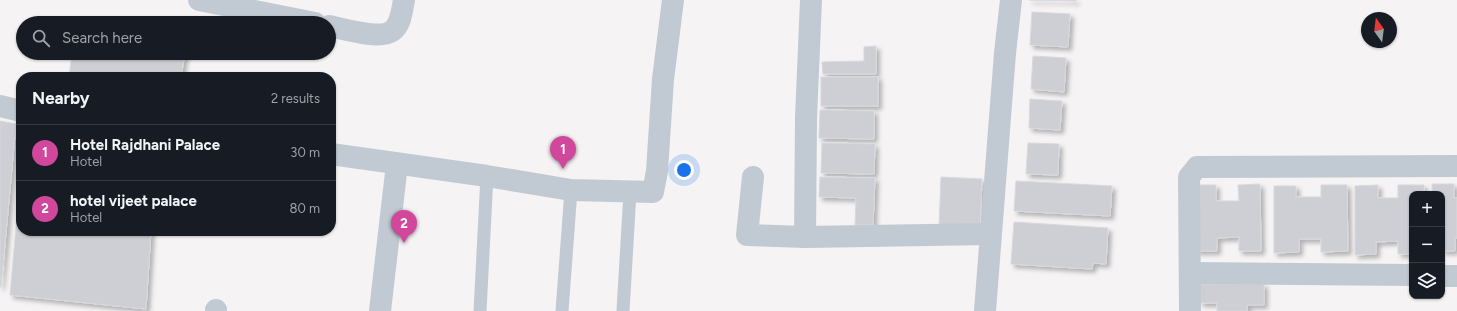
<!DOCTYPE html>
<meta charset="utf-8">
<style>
:root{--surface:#171b24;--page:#242831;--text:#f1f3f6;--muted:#9ea1a6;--line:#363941;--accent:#0f766e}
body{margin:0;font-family:Figtree,sans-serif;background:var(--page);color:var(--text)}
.controls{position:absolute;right:12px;bottom:12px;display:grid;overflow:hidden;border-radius:8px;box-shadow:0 1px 3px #0004}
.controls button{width:36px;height:36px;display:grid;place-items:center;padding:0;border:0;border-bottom:1px solid var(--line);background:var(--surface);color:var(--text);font:20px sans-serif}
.compass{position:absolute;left:1361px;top:12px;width:36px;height:36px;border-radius:50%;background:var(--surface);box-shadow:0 1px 3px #0004;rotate:346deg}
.you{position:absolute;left:684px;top:170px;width:14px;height:14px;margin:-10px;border:3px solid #fff;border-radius:50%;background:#1a73e8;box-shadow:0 0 0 6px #1a73e833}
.badge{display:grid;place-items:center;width:26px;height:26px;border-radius:50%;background:var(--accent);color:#fff;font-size:13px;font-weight:700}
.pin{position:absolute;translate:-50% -33px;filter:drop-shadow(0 1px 2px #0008)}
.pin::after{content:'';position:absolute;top:21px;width:14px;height:12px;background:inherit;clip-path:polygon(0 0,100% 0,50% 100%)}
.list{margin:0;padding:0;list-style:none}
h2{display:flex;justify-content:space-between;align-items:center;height:52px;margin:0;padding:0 16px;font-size:17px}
h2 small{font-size:13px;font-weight:400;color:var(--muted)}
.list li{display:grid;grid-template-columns:26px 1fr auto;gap:12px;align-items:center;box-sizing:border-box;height:56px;padding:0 16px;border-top:1px solid var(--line)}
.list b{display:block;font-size:15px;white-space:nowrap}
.list p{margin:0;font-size:13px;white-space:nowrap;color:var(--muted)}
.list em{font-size:13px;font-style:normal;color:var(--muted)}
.icon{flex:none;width:22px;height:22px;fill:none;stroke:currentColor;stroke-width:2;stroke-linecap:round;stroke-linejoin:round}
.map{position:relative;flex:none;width:1457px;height:311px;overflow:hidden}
.search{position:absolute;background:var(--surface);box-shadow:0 1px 3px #0004;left:16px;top:16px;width:320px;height:44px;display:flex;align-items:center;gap:10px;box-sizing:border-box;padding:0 14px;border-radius:22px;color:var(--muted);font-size:15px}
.panel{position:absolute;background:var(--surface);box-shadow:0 1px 3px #0004;left:16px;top:72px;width:320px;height:164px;border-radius:16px}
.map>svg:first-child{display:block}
.building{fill:#cdcfd5;stroke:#d7d9de;filter:url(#shadow)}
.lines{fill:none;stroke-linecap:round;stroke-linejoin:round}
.service{stroke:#c1cad2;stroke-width:13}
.minor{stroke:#c1cad2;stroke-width:22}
</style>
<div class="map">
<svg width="1457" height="311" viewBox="0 0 1457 311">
<defs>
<filter id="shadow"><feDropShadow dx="3.5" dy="3.5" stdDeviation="2" flood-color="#0004"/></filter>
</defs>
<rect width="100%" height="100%" fill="#f5f3f3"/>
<!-- building -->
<g class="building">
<polygon points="1029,0 1076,0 1076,1"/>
<polygon points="1032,12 1070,14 1068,47 1030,45"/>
<polygon points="876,46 876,74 823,74 822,62 864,61 864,47"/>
<polygon points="72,53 185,53 181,77 69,77"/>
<polygon points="1033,56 1066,58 1064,92 1031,89"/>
<rect x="821" y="77" width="57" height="29"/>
<polygon points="1030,99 1062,101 1060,130 1029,128"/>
<polygon points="820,110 874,111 874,139 819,138"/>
<polygon points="0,121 16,124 1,287 0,287"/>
<polygon points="822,143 875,144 874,174 821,173"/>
<polygon points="1028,143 1059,144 1058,175 1026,174"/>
<polygon points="820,177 875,178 873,225 855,225 856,198 819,197"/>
<polygon points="941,177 982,179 980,229 939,228"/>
<polygon points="1016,181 1112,186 1110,216 1014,211"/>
<polygon points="1260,184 1261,251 1239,251 1239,237 1217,238 1217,251 1195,251 1195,185 1216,185 1216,201 1239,201 1238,185"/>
<polygon points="1432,184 1454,184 1454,198 1457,198 1457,238 1455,238 1455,251 1442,251 1442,194 1432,194"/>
<polygon points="1321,185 1347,185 1348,251 1321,252 1321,239 1299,239 1299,252 1274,253 1274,186 1296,186 1296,197 1321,197"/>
<polygon points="1378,185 1378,198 1398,198 1398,185 1424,185 1424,194 1412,194 1412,254 1398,254 1398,241 1376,242 1376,254 1355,255 1355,186"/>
<polygon points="19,193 21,193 21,231 151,231 146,309 10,295"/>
<polygon points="1014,222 1108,228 1106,264 1093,263 1092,269 1011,264"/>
<polygon points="1199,284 1264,284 1264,305 1247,305 1247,311 1217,311 1217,303 1200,303"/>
</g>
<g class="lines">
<!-- service -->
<g class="service">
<polyline points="480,311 487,176"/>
<polyline points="562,311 571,190"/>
<polyline points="623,311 630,192"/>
</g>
<!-- minor -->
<g class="minor">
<polyline points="199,0 315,23"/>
<path d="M329,26C344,29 380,40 392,31C401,25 402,10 404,0"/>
<polyline points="0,106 21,111"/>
<polyline points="331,154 487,176 571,190 653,192 657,171 663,79 673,0"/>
<polyline points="753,177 747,235 805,237 990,234"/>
<polyline points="805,237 806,118 811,0"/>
<polyline points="1190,273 1412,275"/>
<polyline points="1442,276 1457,276"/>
<polyline points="216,311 216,310"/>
<polyline points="380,311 397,164"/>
<polyline points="985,311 1005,53 1011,0"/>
<polyline points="1190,311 1189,177 1197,167 1457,166"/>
</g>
</g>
</svg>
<div class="controls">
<button>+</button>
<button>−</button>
<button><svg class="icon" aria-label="layers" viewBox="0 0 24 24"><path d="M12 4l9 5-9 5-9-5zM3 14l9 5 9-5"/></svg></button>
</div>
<svg class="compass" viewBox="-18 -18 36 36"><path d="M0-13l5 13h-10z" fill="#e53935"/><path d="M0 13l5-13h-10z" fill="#9ea1a6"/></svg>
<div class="you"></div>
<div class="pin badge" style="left:563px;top:169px;background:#d1479c">1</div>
<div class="pin badge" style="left:404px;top:243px;background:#d1479c">2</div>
<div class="search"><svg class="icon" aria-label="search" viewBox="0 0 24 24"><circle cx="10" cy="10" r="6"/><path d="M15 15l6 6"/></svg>Search here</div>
<section class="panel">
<h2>Nearby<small>2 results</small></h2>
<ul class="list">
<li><span class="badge" style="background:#d1479c">1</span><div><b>Hotel Rajdhani Palace</b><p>Hotel</p></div><em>30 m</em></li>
<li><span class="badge" style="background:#d1479c">2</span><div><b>hotel vijeet palace</b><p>Hotel</p></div><em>80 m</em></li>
</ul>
</section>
</div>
